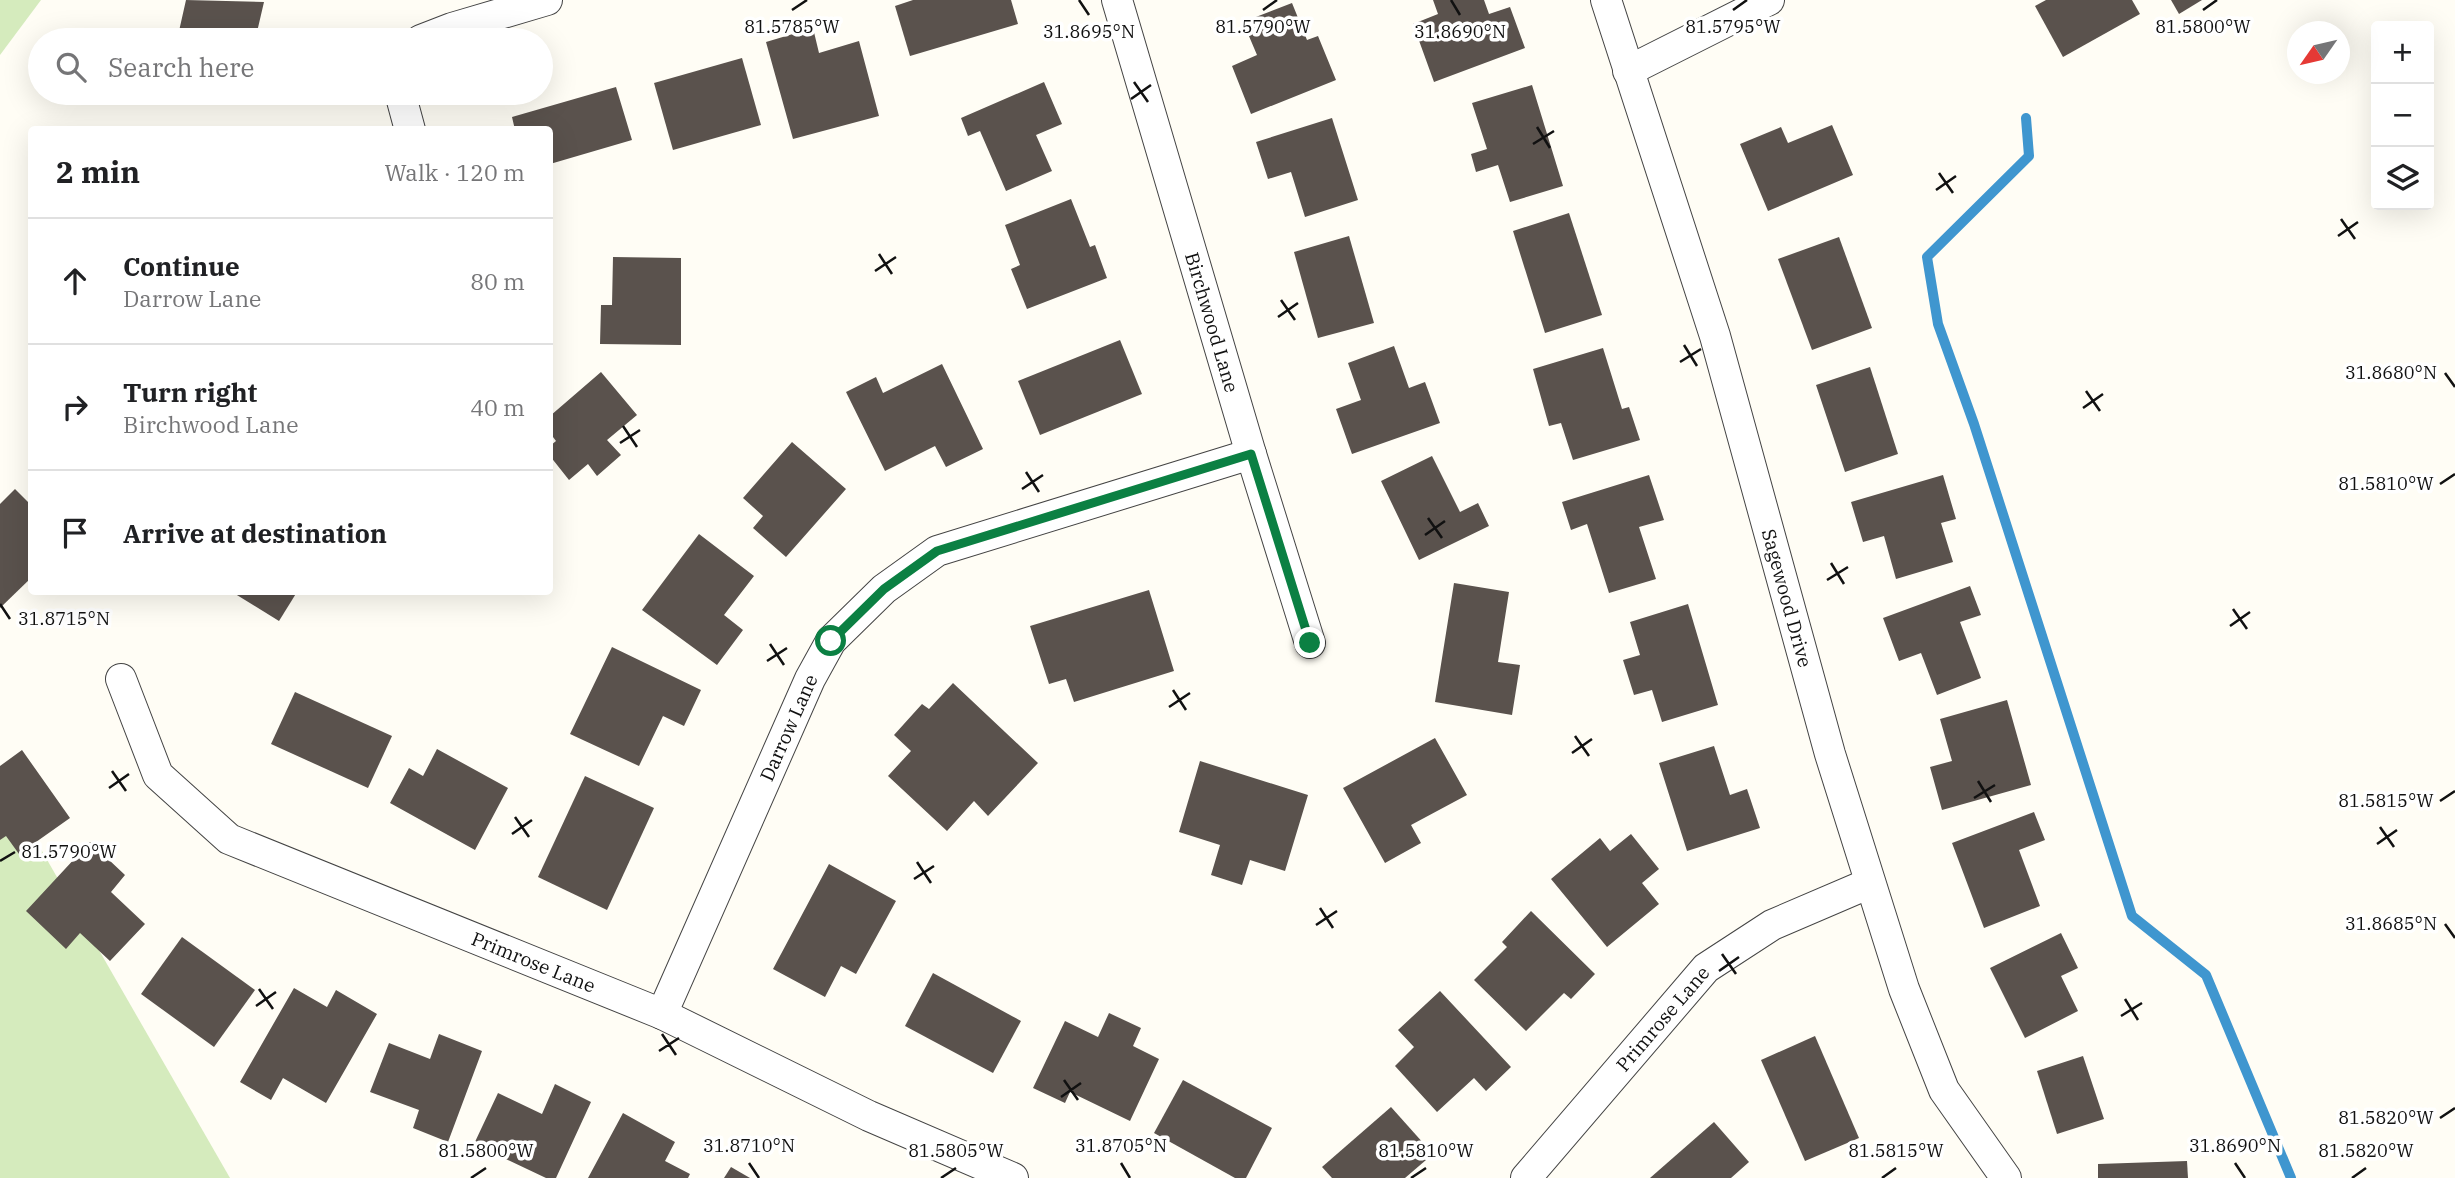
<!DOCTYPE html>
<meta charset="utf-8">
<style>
:root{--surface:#fff;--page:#f6f6f6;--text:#202124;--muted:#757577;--line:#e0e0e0}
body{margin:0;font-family:"IBM Plex Serif",serif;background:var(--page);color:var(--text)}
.controls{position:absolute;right:21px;top:21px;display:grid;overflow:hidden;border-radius:7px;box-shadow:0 7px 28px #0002}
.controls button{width:63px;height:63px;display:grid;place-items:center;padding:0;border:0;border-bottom:2px solid var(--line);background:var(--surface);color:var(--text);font:35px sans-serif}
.compass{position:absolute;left:2287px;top:21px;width:63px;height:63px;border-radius:50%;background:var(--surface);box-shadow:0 7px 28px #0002;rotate:236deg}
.stop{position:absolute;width:21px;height:21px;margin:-16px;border:5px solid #0b8043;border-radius:50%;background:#fff}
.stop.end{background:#0b8043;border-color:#fff;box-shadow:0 2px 7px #0008}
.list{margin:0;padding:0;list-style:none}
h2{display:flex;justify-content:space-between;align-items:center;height:91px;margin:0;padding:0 28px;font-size:30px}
h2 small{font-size:23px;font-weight:400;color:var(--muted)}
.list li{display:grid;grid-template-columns:46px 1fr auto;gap:21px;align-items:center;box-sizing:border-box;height:126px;padding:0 28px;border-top:2px solid var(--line)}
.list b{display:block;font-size:26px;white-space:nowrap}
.list p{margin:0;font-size:23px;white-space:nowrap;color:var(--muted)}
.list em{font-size:23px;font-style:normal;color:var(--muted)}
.icon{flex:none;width:38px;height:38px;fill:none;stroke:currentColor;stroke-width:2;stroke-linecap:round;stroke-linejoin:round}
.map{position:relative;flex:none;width:2455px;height:1178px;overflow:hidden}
.search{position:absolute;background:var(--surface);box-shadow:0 7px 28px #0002;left:28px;top:28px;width:525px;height:77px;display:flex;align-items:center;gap:18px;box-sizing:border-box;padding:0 24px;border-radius:38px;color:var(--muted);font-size:26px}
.panel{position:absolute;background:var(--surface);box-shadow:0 7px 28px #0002;left:28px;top:126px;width:525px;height:469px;border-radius:7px}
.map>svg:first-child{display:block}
.green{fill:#d5ebbd}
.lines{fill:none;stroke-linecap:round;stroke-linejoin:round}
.stream{stroke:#3f96cf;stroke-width:10}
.building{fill:#5a524d}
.minor-casing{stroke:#444;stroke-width:32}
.minor{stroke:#fff;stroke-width:30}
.route{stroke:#0b8043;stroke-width:9}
.ticks{fill:none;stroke:#111;stroke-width:2.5}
.labels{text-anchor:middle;stroke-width:7;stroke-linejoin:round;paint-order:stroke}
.street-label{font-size:19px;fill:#111;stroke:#fff}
.ticks-label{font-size:18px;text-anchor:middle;fill:#111;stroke:#fff;stroke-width:7;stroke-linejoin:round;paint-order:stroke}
</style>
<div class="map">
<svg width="2455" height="1178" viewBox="0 0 2455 1178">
<rect width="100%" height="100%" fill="#fffdf5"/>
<!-- green -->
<g class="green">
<polygon points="0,0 41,0 0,55"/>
<polygon points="0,778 230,1178 0,1178"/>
</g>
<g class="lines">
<!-- stream -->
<polyline class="stream" points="2026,118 2029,156 1927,257 1938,324 1974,424 2132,916 2206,975 2291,1178"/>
</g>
<!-- building -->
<g class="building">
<polygon points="186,0 264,2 257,32 249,30 247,40 177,40"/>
<polygon points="913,0 1011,0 1018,24 910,56 895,6"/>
<polygon points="1433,0 1484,0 1489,14 1510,7 1525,48 1434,82 1413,24 1438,14"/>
<polygon points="2046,0 2132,0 2140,14 2063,57 2035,6"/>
<polygon points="2171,0 2202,0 2179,14"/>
<polygon points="1292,3 1307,40 1318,36 1336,80 1251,114 1232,66 1257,55 1243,22"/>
<polygon points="813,28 819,53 859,41 879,116 793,139 766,42"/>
<polygon points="742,58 761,125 673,150 654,83"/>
<polygon points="1044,82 1062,124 1036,135 1052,171 1006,191 980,131 968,136 961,118"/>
<polygon points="1532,85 1563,186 1510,202 1498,165 1476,172 1471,154 1487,149 1472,103"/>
<polygon points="616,87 632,140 550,164 550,130 515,130 512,117"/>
<polygon points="1332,118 1358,200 1305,217 1291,172 1268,179 1256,142"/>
<polygon points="1832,125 1853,175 1768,211 1740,144 1781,127 1788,143"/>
<polygon points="1071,199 1090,247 1095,245 1107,278 1027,309 1011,269 1020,265 1005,225"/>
<polygon points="1569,213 1602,315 1545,333 1513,231"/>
<polygon points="1349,236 1374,323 1318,338 1294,252"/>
<polygon points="1839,237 1872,328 1812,350 1778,259"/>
<polygon points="613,257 681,258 681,345 600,344 601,305 612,305"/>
<polygon points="1120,340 1142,394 1040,435 1018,381"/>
<polygon points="1394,346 1409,388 1425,382 1440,423 1352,454 1336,409 1361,400 1348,363"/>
<polygon points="1603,348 1622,409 1629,407 1640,440 1573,460 1561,423 1549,426 1533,369"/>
<polygon points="942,364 983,449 946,467 935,446 885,471 846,392 876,377 883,393"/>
<polygon points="1870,367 1898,454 1845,472 1816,385"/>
<polygon points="601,372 637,415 607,440 621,455 597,476 588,464 569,480 550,456 550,446 556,441 550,433 550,416"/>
<polygon points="792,442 846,489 786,557 753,528 763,516 743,498"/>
<polygon points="1432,456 1460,512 1478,503 1489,526 1419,560 1381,481"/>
<polygon points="1649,475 1664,520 1639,527 1656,579 1609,593 1587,524 1571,530 1562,502"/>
<polygon points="1943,475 1956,519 1941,523 1953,562 1896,579 1884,536 1863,542 1851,502"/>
<polygon points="15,489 32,506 32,577 0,608 0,504"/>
<polygon points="699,534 754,576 724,615 743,630 717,665 642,610"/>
<polygon points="1454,583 1509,592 1498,662 1520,665 1512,715 1435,702"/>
<polygon points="1970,586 1981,615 1960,622 1981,678 1937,695 1921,653 1899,661 1883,618"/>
<polygon points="1149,590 1174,671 1074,702 1066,679 1049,684 1030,626"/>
<polygon points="232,592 297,592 279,621"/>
<polygon points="1688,604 1718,705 1662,722 1652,690 1634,695 1623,660 1640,655 1630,622"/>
<polygon points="612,647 701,690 684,726 663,716 639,766 570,734"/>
<polygon points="953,683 1038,763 988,816 974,801 947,831 888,776 911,751 894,735 922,704 929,709"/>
<polygon points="295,692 392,736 368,788 271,744"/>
<polygon points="2007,700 2031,785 1942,810 1930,767 1952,761 1940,719"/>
<polygon points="1435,738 1467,795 1411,825 1421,843 1385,863 1343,788"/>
<polygon points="1714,746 1730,795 1747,789 1760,828 1687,851 1659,763"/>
<polygon points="437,749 508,788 475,850 390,803 409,768 423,776"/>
<polygon points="22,750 70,818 19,854 6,836 0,840 0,766"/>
<polygon points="1200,761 1308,795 1285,871 1250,860 1242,885 1211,875 1220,845 1179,832"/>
<polygon points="585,776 654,808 607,910 538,877"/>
<polygon points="2034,812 2045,840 2019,850 2040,906 1984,928 1952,843"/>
<polygon points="1631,834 1659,869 1642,883 1659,904 1607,947 1551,879 1600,838 1610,851"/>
<polygon points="90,842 125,875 111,892 145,924 110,961 80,933 66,949 26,911"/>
<polygon points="829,864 896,901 856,974 841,966 825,997 773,969"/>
<polygon points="1531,911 1595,974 1571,999 1564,993 1526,1031 1474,980 1507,947 1502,942"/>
<polygon points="2061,933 2078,968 2061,976 2078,1011 2025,1038 1990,968"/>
<polygon points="182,937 255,990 214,1047 141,994"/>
<polygon points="933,973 1021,1021 993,1073 905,1026"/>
<polygon points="294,988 327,1007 336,990 377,1014 326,1103 283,1078 271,1100 240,1082"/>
<polygon points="1440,991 1511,1067 1486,1091 1474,1078 1437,1112 1395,1066 1414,1047 1398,1030"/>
<polygon points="1109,1013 1141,1028 1133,1046 1159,1059 1130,1121 1070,1092 1065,1103 1033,1088 1065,1021 1098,1037"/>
<polygon points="439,1034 482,1051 448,1142 413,1128 419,1110 370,1092 389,1043 430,1059"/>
<polygon points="1815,1036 1859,1138 1805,1161 1761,1060"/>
<polygon points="2083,1056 2104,1119 2057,1134 2037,1071"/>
<polygon points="1183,1080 1272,1128 1246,1178 1235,1178 1154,1133"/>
<polygon points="555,1084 591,1102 556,1178 546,1178 474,1144 498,1093 542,1114"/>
<polygon points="1391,1107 1433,1154 1405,1178 1332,1178 1322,1167"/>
<polygon points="623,1113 675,1142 665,1161 690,1174 688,1178 588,1178"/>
<polygon points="1714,1122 1749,1162 1731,1178 1650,1178"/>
<polygon points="2187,1161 2188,1178 2098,1178 2098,1164"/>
<polygon points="731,1167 750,1178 724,1178"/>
</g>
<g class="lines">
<!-- minor casing -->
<g class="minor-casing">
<g id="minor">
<path id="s1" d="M1117,0L1251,454L1310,643"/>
<path id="s2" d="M1606,0L1715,336L1830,754L1904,989L1944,1090L2006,1178"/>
<polyline points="421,40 452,28 547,0"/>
<polyline points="1628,71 1769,0"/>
<polyline points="400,93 410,130"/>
<path id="s3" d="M121,679L158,775L229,839L662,1014L869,1116L1013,1178"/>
<path id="s4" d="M662,1014L810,679L831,641L884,589L937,551L1251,454"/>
<path id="s5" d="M1526,1178L1706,968L1772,925L1870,883"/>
</g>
</g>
<!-- minor -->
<use href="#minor" class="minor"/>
</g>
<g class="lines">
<!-- route -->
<polyline class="route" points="831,641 884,589 937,551 1251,454 1310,643"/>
</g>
<!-- ticks -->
<path class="ticks" d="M1079,0L1089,15M1451,0L1460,15M792,10L807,0M1263,10L1277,0M1733,10L1747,0M2203,10L2217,0M1134,82L1148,102M1131,99L1151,85M1537,127L1550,148M1533,144L1554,131M1939,173L1953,193M1936,190L1956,176M2341,219L2355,239M2338,236L2358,222M879,254L892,274M875,271L896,257M1281,300L1295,320M1278,317L1298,303M1684,345L1697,366M1680,362L1701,349M2445,373L2455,387M2086,391L2100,411M2083,408L2103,394M623,426L637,447M620,443L640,430M1026,472L1039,492M2440,484L2455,474M1022,489L1043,475M1428,518L1442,538M1425,535L1445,521M1831,563L1844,584M1827,580L1848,567M0,604L10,619M2233,609L2247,629M2230,626L2250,612M770,644L784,665M767,661L787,648M1173,690L1186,710M1169,707L1190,693M1575,736L1589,756M1572,753L1592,739M112,771L126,791M1978,781L1991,802M109,788L129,774M1974,798L1995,785M2440,801L2455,791M515,817L529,837M2380,827L2394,847M512,834L532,820M2377,844L2397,830M0,861L15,852M917,862L931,883M914,879L934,866M1320,908L1333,928M2445,924L2455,938M1316,925L1337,911M1722,954L1736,974M1719,971L1739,957M259,989L273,1009M2125,999L2138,1020M256,1006L276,992M2121,1016L2142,1003M662,1034L676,1055M659,1051L679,1038M1064,1080L1078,1100M1061,1097L1081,1083M2440,1118L2455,1108M749,1163L759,1178M1121,1163L1130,1178M2235,1163L2245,1178M471,1178L486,1168M941,1178L956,1168M1411,1178L1426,1168M1882,1178L1896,1168M2352,1178L2366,1168"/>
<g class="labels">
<!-- street labels -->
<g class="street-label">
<text dy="7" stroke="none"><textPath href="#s1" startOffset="336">Birchwood Lane</textPath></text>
<text dy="7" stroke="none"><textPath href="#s2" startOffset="625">Sagewood Drive</textPath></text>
<text dy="7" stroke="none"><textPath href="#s4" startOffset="313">Darrow Lane</textPath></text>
<text dy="7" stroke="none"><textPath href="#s3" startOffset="527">Primrose Lane</textPath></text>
<text dy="7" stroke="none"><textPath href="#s5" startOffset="210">Primrose Lane</textPath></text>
</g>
</g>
<g class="ticks-label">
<text x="792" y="33">81.5785°W</text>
<text x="1263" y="33">81.5790°W</text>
<text x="1733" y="33">81.5795°W</text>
<text x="2203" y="33">81.5800°W</text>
<text x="1089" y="38">31.8695°N</text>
<text x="1460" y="38">31.8690°N</text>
<text x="2391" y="379">31.8680°N</text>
<text x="2386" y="490">81.5810°W</text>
<text x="64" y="625">31.8715°N</text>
<text x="2386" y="807">81.5815°W</text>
<text x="69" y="858">81.5790°W</text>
<text x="2391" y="930">31.8685°N</text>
<text x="2386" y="1124">81.5820°W</text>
<text x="749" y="1152">31.8710°N</text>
<text x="1121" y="1152">31.8705°N</text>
<text x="2235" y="1152">31.8690°N</text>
<text x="486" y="1157">81.5800°W</text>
<text x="956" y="1157">81.5805°W</text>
<text x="1426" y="1157">81.5810°W</text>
<text x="1896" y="1157">81.5815°W</text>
<text x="2366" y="1157">81.5820°W</text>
</g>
</svg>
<div class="controls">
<button>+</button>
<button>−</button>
<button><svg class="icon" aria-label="layers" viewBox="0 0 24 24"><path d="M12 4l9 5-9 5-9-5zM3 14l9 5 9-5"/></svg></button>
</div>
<svg class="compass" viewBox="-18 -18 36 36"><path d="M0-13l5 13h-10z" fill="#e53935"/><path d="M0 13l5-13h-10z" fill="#757577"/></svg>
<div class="stop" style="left:831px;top:641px"></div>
<div class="stop end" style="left:1310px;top:643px"></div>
<div class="search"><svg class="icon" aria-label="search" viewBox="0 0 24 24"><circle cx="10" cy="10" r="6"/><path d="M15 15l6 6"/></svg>Search here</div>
<section class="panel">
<h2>2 min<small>Walk · 120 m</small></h2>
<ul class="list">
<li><svg class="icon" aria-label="ahead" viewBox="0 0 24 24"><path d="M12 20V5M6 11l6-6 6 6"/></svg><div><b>Continue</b><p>Darrow Lane</p></div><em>80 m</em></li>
<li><svg class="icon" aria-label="right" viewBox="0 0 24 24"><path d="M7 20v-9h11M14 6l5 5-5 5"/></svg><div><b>Turn right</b><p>Birchwood Lane</p></div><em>40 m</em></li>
<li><svg class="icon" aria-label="arrive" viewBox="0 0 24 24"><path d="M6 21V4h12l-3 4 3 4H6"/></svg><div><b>Arrive at destination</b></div></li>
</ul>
</section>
</div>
